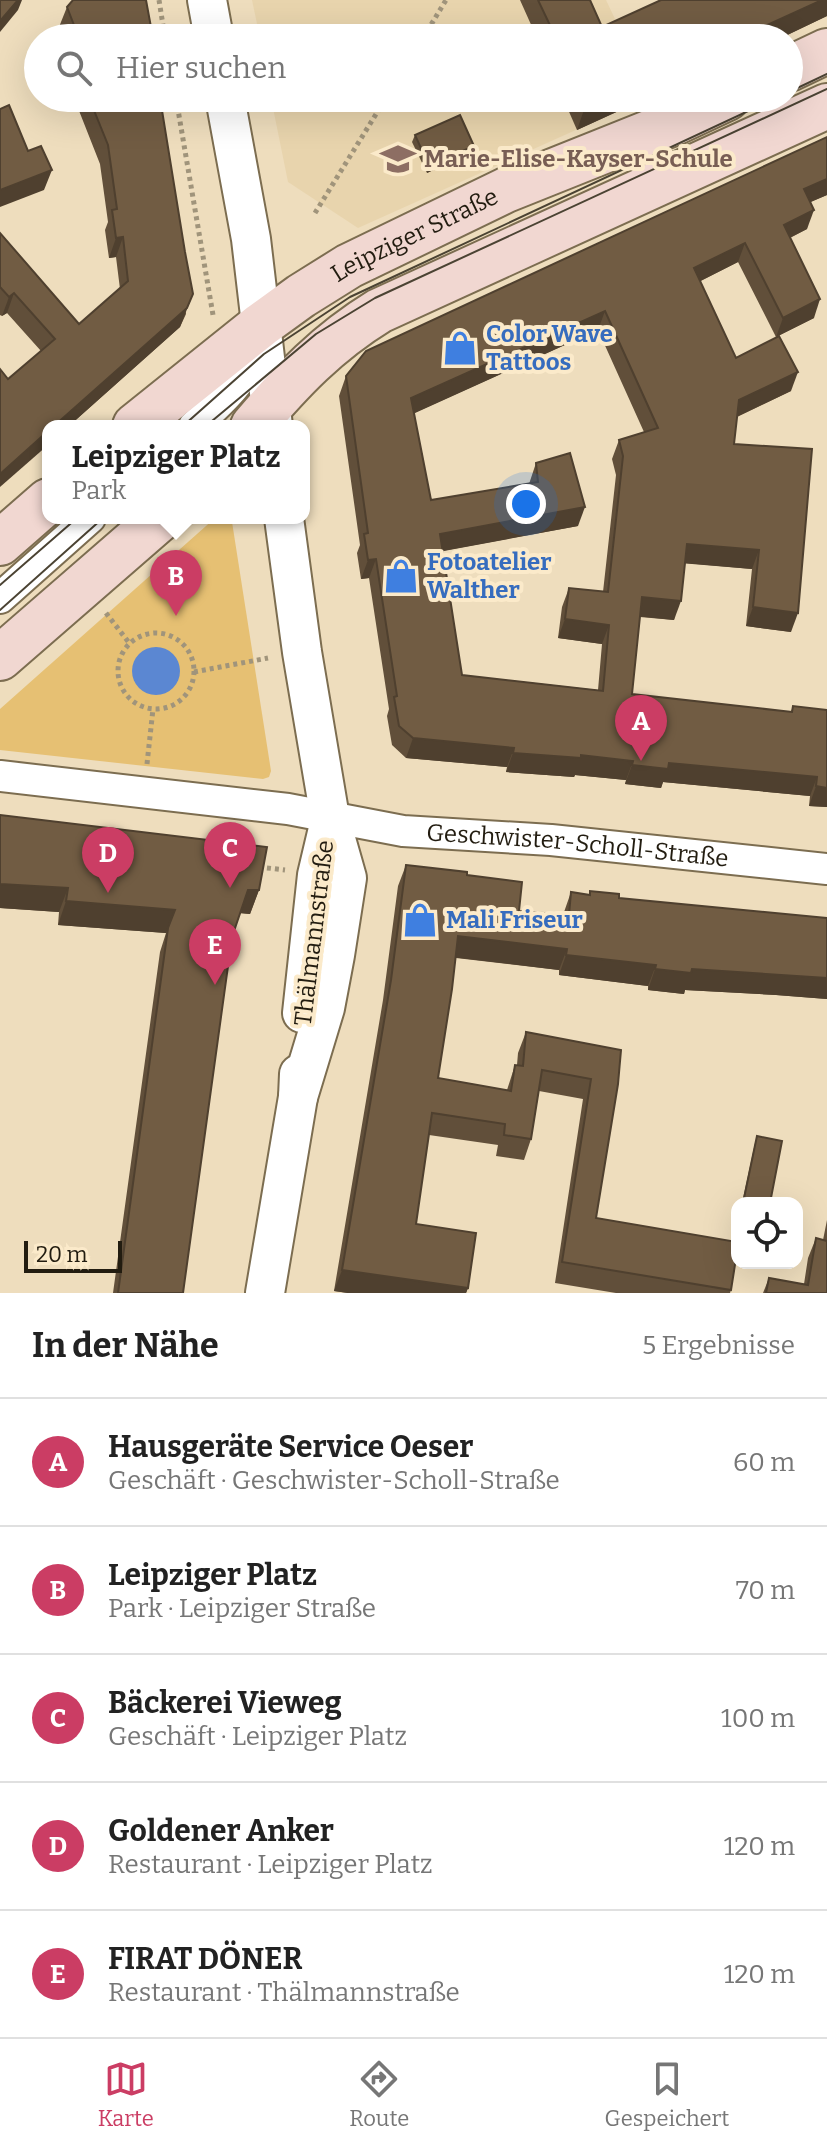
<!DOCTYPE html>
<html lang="de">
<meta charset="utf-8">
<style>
:root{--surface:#fff;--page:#f6f6f6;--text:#222;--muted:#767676;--line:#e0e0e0;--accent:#cb3d64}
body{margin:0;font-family:Bitter,serif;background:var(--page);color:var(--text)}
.controls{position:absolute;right:24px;bottom:24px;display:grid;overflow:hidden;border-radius:16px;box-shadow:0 8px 32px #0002}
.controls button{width:72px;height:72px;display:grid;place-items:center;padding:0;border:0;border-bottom:2px solid var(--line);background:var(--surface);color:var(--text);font:40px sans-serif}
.scale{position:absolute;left:24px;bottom:20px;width:98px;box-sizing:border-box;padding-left:8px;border:4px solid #221c10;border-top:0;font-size:22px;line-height:28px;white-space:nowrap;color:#221c10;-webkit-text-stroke:6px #fbeaca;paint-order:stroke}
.you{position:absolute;left:526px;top:504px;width:28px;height:28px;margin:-20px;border:6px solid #fff;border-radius:50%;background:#1a73e8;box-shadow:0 0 0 12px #1a73e833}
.badge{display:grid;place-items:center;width:52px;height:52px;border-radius:50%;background:var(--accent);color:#fff;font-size:26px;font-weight:700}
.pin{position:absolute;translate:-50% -66px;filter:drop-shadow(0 2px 4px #0008)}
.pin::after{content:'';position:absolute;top:42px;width:28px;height:24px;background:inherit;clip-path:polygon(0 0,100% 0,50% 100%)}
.popup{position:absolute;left:42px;top:420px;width:268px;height:104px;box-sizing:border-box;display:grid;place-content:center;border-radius:16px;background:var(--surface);filter:drop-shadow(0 2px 6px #0005);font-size:26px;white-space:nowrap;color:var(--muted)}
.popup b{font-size:30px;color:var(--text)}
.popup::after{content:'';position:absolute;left:50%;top:100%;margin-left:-16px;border:16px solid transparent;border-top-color:var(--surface)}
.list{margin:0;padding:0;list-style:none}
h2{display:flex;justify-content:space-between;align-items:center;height:104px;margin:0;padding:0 32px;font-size:34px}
h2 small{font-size:26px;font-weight:400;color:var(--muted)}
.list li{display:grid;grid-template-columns:52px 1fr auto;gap:24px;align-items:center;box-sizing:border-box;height:128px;padding:0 32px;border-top:2px solid var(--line)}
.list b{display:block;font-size:30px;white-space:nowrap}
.list p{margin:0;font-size:26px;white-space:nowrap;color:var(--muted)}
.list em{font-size:26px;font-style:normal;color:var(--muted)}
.icon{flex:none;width:44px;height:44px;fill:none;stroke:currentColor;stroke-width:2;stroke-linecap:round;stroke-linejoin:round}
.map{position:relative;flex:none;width:827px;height:1293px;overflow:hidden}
.search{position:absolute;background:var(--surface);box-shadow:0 8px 32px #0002;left:24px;right:24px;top:24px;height:88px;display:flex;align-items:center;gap:20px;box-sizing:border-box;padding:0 28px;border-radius:44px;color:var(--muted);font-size:30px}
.sheet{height:744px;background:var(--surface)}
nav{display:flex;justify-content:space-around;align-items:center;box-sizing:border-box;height:112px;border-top:2px solid var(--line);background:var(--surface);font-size:22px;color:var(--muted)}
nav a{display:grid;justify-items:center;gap:4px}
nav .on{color:var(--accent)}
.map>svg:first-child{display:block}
.built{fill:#e8d4ad}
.green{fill:#e6c073}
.water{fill:#5b87d2}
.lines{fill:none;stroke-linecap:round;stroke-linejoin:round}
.minor-casing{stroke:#7c6d50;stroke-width:34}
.tertiary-casing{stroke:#7c6d50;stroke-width:42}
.secondary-casing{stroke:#7c6d50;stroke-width:48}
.path{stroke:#a0947b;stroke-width:5;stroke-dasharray:4 4;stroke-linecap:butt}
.minor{stroke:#fff;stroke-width:30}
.tertiary{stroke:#fff;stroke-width:38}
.secondary{stroke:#f1d7d1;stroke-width:44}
.tram{stroke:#4b4333;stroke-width:2}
.wall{fill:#614f3a;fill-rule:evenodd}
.shaded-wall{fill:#4f402f}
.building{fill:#715c43;stroke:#4f402f;stroke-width:2;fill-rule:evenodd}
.labels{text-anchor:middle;stroke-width:8;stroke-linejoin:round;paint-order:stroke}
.education-label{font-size:24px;font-weight:bold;fill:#785e54;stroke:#fbeaca;text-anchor:start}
.street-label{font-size:24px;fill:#221c10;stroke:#fbeaca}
.shop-label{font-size:24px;font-weight:bold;fill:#366cbe;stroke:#fbeaca;text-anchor:start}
</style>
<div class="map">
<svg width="827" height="1293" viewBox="0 0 827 1293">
<rect width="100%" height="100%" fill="#eeddbd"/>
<!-- built -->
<g class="built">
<polygon points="252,0 606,0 624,38 260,38"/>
<polygon points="271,98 647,98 358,228 288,182"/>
</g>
<!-- green -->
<polygon class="green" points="215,518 226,518 232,522 271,771 269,777 263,779 0,750 0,709"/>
<!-- water -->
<circle class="water" cx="156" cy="671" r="24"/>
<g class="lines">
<!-- minor casing -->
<g class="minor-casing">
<g id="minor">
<path d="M194,426C226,398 252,375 260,331"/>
<polyline points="0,598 90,518"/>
<path id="s1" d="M0,776L288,809L403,831L551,840L827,869"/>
</g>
</g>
<!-- tertiary casing -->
<g class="tertiary-casing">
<g id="tertiary">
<polyline points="207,0 214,38"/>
<polyline points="225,98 251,239 273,426"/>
<polyline points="284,518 302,652 330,818 347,878 335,955 325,1008 298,1097"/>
<polyline points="302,1013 317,875 330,820"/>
<polyline points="265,1293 298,1097 299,1074"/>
</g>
</g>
<!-- secondary casing -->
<g class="secondary-casing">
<g id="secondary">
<polyline points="789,69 827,51"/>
<path id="s2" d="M135,426L261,325L301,296L349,266L506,190L676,122L727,98"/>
<path d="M253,426C292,380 327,343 379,311L827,106"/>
<polyline points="0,543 48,501"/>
<polyline points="0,658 161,518"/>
</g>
</g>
<!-- path -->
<g class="path">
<polyline points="159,0 165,38"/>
<polyline points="423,38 446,0"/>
<polyline points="176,98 213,315"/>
<polyline points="315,213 386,98"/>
<polyline points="106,613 130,644"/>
<circle cx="156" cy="671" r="38"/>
<polyline points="194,672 268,658"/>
<polyline points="147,764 153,709"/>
<polyline points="259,867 285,870"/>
</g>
<!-- minor -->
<use href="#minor" class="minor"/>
<!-- tertiary -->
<use href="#tertiary" class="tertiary"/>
<!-- secondary -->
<use href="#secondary" class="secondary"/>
<!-- tram -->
<g class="tram">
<polyline points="789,92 827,74"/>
<polyline points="183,426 264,354 350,297 776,98"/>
<polyline points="206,426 316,334 375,298 827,89"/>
<polyline points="0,585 77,518"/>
<polyline points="0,610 103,518"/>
</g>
</g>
<!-- wall -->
<g class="wall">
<polygon points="520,0 590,0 602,27 827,0 827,16 781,38 537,38"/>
<polygon points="67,7 153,38 64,38 59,27"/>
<polygon points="74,98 160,98 186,314 180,327 69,426 48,426 8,379 41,351 7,313 2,316 0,315 0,233 79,324 120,289 116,257 109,258 105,230 108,222 100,164"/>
<polygon points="291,98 325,98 323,102 293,107"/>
<polygon points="563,98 647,98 577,130"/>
<polygon points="415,135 471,152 427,173 412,142"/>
<path d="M827,137V195L810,202L807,229L790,238L814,318L776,337L738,262L700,281L736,358L791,391L737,417L734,444L791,632L746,626L752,569L685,563L674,620L640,617L632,694L791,712L793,706L827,807L809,806L810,796L663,782L661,788L625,784L626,780L575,775L574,777L506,772L507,767L406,758L392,745L387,716L389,709L369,578L361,579L357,553L360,545L339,396L346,376ZM598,330L644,432L619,440L612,459L616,475L603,592L569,588L562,607L558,638L602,644L598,690L462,675L442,551L578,526L536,463L529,484L431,500L414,413Z"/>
<polygon points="0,815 259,890 250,914 240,913 232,937 183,1293 113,1293 160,952 166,933 58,925 59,912 0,908"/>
<polygon points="406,865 467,875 519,911 563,915 571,892 589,895 590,891 619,898 827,918 827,999 776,995 685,990 684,994 648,990 648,986 559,975 559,970 456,958 438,1078 507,1090 515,1065 517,1065 518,1053 526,1032 621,1050 596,1218 731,1290 730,1293 616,1293 555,1283 583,1099 539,1091 531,1139 524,1160 496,1156 498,1145 429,1135 416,1224 468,1288 466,1293 348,1293 334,1291 383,1000 398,886"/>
<polygon points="757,1136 770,1203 742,1203 755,1143"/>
<polygon points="827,1220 827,1293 763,1293 769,1278 804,1284 808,1258 816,1238 823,1240"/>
</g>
<!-- shaded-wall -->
<g class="shaded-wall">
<polygon points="18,0 22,0 18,10 0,32 0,21"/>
<polygon points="822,0 827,0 827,16 781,38 739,38"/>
<polygon points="309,98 325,98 323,102 293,107 295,101"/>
<polygon points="605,98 647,98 577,130 585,107"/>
<polygon points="474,146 471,152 427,173 429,166"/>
<polygon points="52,170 44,190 0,207 0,190"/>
<polygon points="827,179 827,195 797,208 804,189"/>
<polygon points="814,210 807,229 777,244 784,225"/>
<polygon points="123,237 116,257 109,258 116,238"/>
<polygon points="745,243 738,262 687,288 694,268"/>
<polygon points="14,293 7,313 2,316 9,297"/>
<polygon points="193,294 180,327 69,426 54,426"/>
<polygon points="820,299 814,318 776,337 783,318"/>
<polygon points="605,311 598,330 404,418 411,398"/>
<polygon points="798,372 791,391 732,419 739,400"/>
<polygon points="48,431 48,445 0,487 0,474"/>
<polygon points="585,507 578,526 433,553 440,534"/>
<polygon points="687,544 759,550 752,569 680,563"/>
<polygon points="376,559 369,578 361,579 368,560"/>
<polygon points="642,597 681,601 674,620 635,616"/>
<polygon points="753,607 798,613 791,632 746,626"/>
<polygon points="565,619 609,625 602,644 558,638"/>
<polygon points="413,738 514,748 507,767 406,758"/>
<polygon points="513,753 581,755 633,761 626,780 575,775 574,777 506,772"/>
<polygon points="669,763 817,777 810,796 663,782 661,788 625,784 632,765"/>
<polygon points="816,786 827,788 827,807 809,806"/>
<polygon points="0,884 68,888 59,912 0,908"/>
<polygon points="248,890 259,890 250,914 239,913"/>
<polygon points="66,901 175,910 166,933 58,925"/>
<polygon points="458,936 567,949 559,970 451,957"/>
<polygon points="566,955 656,965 648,986 559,975"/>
<polygon points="655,969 692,969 827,978 827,999 776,995 685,990 684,994 648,990"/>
<polygon points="342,1270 468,1288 466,1293 348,1293 334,1291"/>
</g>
<!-- building -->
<g class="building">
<polygon points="0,0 18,0 0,21"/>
<polygon points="73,0 146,0 153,38 79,38 67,7"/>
<polygon points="538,0 590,0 602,27 661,0 822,0 739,38 556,38"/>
<polygon points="89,98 160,98 185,252 193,294 187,308 54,426 48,426 48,431 0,474 0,369 8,379 55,339 14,293 9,297 0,287 0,233 79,324 128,281 123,237 116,238 112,210 117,209 108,145"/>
<polygon points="581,98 605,98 585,107"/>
<polygon points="9,105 28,151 41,146 52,170 0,190 0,109"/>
<polygon points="460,115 474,146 429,166 415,135"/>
<path d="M827,137V179L804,189L814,210L784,225L820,299L783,318L745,243L694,268L736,358L779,336L798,372L739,400L734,444L812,449L798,613L753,607L759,550L687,544L681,601L642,597L632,694L792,712L793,706L827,710V788L816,786L817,777L669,763L668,769L632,765L633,761L581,755V758L513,753L514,748L413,738L399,726L394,697L397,696L376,559L368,560L364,534L368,533L346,376L366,351ZM605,311L658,428L619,440L623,456L608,592L569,588L565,619L609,625L603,691L462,675L440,534L585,507L570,453L536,463L538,482L431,500L411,398Z"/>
<polygon points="0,815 267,847 259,890 248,890 232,937 183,1293 118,1293 168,928 175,910 66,901 68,888 0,884"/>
<polygon points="406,865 467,872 467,875 522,882 519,911 569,915 571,892 590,895 590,891 619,894 619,898 827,918 827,978 692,969 691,973 655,969 656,965 566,955 567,949 458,936 452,989 438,1078 511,1091 515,1065 523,1066 526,1032 621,1050 618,1084 596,1218 737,1242 737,1252 731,1290 562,1262 591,1079 542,1070 531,1139 504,1135 505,1124 432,1113 416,1224 476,1233 468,1288 342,1270 391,980"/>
<polygon points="757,1136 782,1141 770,1203 743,1203"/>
<polygon points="816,1238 827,1241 827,1293 766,1293 769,1278 808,1285"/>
</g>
<!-- icons -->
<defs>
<g id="school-bare" transform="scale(2.76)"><path d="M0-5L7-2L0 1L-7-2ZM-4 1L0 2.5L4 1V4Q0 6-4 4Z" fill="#8d6e63" stroke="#fbeaca" stroke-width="2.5" paint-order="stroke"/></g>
<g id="shop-bare" transform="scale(2.76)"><path d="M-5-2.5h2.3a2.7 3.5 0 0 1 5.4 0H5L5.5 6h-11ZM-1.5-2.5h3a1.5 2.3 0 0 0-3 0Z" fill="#3f7fe0" stroke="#fbeaca" stroke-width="2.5" paint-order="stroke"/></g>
</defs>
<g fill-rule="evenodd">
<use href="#school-bare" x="398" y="159"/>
<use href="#shop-bare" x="460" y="348"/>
<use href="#shop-bare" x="401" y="576"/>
<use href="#shop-bare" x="420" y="920"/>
</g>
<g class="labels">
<!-- education labels -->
<g class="education-label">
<text x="424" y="167">Marie-Elise-Kayser-Schule</text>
</g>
<!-- street labels -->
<g class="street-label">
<text dy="8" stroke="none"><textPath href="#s2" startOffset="340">Leipziger Straße</textPath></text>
<text dy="8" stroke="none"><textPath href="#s1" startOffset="582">Geschwister-Scholl-Straße</textPath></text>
<text transform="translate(314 933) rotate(-83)" y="8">Thälmannstraße</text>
</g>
<!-- shop labels -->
<g class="shop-label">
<text x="486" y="342">Color Wave<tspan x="486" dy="28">Tattoos</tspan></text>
<text x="427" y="570">Fotoatelier<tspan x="427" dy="28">Walther</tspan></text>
<text x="446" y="928">Mali Friseur</text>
</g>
</g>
</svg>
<div class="controls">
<button><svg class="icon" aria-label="locate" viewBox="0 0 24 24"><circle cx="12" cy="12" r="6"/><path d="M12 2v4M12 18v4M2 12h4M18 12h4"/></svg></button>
</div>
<div class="scale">20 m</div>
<div class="you"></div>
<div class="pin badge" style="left:641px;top:761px">A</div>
<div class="pin badge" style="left:176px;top:616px">B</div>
<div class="popup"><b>Leipziger Platz</b>Park</div>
<div class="pin badge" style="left:230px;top:888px">C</div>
<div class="pin badge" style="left:108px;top:893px">D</div>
<div class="pin badge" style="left:215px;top:985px">E</div>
<div class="search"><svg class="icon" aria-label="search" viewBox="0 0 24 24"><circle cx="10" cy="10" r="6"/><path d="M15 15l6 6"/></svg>Hier suchen</div>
</div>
<section class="sheet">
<h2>In der Nähe<small>5 Ergebnisse</small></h2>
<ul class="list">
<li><span class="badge">A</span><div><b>Hausgeräte Service Oeser</b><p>Geschäft · Geschwister-Scholl-Straße</p></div><em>60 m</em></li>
<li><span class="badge">B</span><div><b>Leipziger Platz</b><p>Park · Leipziger Straße</p></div><em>70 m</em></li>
<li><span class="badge">C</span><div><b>Bäckerei Vieweg</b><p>Geschäft · Leipziger Platz</p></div><em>100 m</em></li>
<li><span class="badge">D</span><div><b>Goldener Anker</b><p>Restaurant · Leipziger Platz</p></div><em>120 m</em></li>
<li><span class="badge">E</span><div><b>FIRAT DÖNER</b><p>Restaurant · Thälmannstraße</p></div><em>120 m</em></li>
</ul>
</section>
<nav>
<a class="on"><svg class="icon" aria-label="map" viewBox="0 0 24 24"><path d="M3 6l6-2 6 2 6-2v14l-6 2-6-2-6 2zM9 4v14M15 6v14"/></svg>Karte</a>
<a><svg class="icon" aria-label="directions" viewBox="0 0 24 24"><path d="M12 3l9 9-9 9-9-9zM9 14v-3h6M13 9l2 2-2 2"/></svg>Route</a>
<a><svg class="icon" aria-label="saved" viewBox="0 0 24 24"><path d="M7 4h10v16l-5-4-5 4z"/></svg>Gespeichert</a>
</nav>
